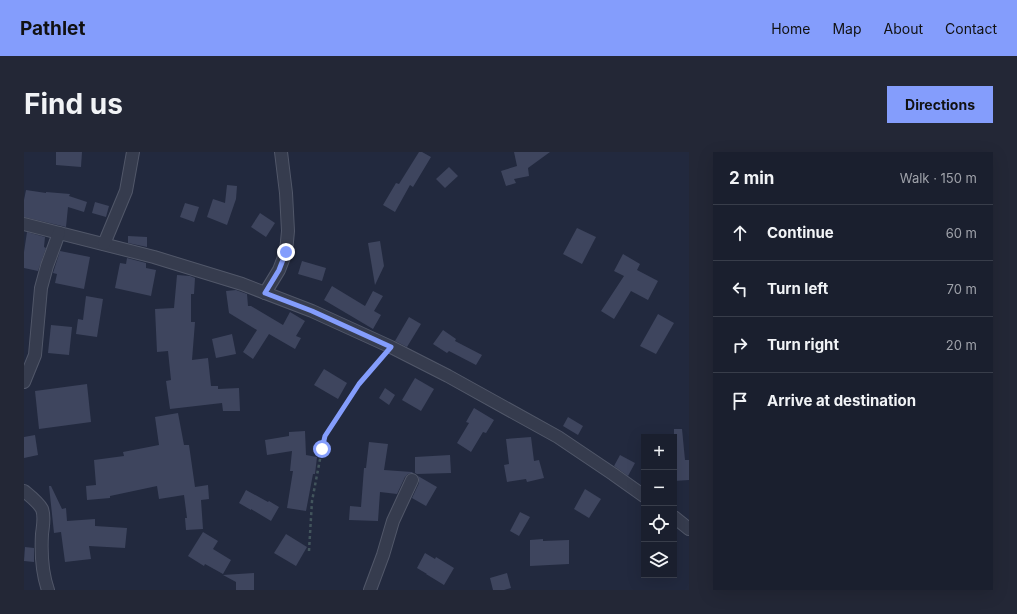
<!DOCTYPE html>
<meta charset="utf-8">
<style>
:root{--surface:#1a1f2e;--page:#232736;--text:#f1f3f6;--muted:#9fa2aa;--line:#383d4a;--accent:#849dfc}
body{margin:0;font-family:Inter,sans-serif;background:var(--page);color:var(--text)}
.controls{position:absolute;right:12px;bottom:12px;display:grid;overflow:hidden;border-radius:0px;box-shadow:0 4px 16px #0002}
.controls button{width:36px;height:36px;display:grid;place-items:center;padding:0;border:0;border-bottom:1px solid var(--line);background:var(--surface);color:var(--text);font:20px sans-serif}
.stop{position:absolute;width:12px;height:12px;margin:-9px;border:3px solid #849dfc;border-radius:50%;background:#fff}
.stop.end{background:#849dfc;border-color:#fff;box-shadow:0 1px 4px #0008}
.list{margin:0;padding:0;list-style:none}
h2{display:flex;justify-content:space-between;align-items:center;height:52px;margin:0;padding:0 16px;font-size:17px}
h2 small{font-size:13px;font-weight:400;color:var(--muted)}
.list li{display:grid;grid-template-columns:26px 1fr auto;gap:12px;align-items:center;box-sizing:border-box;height:56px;padding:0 16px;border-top:1px solid var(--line)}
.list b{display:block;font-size:15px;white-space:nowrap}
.list em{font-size:13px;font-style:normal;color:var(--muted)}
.icon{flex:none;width:22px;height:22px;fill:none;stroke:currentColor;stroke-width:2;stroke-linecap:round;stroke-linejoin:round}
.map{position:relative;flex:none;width:665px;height:438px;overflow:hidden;border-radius:0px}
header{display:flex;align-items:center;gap:24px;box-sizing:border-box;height:56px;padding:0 20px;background:var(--accent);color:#111}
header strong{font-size:19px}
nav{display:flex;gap:22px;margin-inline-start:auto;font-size:14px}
.intro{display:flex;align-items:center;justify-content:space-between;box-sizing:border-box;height:96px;padding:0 24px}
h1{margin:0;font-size:28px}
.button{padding:10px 18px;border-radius:0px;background:var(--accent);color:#111;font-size:14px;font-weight:700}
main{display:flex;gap:24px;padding:0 24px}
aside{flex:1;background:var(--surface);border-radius:0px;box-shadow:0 4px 16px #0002}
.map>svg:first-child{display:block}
.building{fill:#3e455e}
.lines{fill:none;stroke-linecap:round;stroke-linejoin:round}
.minor-casing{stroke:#515769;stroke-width:14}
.path{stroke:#42545c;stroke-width:2.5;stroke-dasharray:3 3;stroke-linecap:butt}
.minor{stroke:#363c4e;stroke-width:12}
.route{stroke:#849dfc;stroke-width:5}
</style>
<header>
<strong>Pathlet</strong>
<nav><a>Home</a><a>Map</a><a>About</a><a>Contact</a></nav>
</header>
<div class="intro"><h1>Find us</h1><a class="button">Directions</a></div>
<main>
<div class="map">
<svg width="665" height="438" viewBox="0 0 665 438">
<rect width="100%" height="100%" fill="#22293e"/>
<!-- building -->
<g class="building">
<polygon points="32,0 58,0 57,15 32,13"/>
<polygon points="395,0 398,0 407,5 389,35 386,33 371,60 359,53 372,31 375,32"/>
<polygon points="490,0 526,0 504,16 505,24 490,27 492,31 482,34 477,19 493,14"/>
<polygon points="425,15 434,24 421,36 412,27"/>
<polygon points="203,33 213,34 212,47 203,73 183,65 189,47 201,51"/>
<polygon points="2,38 22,41 22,40 46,42 45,44 63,50 60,60 44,55 42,75 0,65 0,48"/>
<polygon points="71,50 85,54 82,65 68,61"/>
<polygon points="161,51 175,55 170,70 156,65"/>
<polygon points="236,61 251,71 242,85 227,75"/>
<polygon points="553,76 572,85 558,112 539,102"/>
<polygon points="3,80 21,85 20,95 22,96 14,119 0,116 0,100"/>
<polygon points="104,84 123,85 123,95 104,91"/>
<polygon points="356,89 360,114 351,133 344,91"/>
<polygon points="36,99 66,105 60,137 31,131 33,122 29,121"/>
<polygon points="599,102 616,112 613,118 634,129 624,148 607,139 590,167 577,159 600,124 590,119"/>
<polygon points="103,106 122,111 122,116 132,118 127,144 91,136 96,111 102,112"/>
<polygon points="278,109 302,116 298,129 274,122"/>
<polygon points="153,123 166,124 171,126 170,142 167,142 167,170 171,170 168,208 184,206 187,234 194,234 194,237 215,236 216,259 199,259 198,251 146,257 142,229 147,228 144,199 133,200 131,157 150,156"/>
<polygon points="308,134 341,154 349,139 359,144 350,159 357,163 349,177 300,148"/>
<polygon points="212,138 223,142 224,154 227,154 259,173 266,160 281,169 272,184 277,186 271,197 245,182 229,207 219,200 233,178 205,161 202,139"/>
<polygon points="62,144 79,147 73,185 52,182 54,167 59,168"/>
<polygon points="634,162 650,171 632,202 616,194"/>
<polygon points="385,165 397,172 383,195 371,189"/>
<polygon points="27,173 48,175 45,203 24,201"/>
<polygon points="419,178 432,187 431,189 458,203 452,213 425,199 423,201 409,192"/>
<polygon points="208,182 212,202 192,206 188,187"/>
<polygon points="300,217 323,231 314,247 290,233"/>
<polygon points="391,226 410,237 397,259 378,248"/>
<polygon points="63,232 67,270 15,277 11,239"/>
<polygon points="361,236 371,243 365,253 355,246"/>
<polygon points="450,256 470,268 462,281 459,280 447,300 433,291 445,271 442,270"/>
<polygon points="154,261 160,293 165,293 171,335 184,333 185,347 177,348 179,377 162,378 161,366 163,366 160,343 135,347 133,334 86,344 86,346 63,348 62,334 72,333 70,308 100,304 99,300 135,293 131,265"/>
<polygon points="544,265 559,274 554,283 539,274"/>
<polygon points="650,277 658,277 661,308 665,308 665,328 650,329"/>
<polygon points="281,279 282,303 293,305 291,322 289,322 282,359 263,356 269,319 266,319 268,299 243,303 241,288 265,284 265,280"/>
<polygon points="11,283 14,303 0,306 0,285"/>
<polygon points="507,285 510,309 515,308 520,326 503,330 502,327 483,330 480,313 485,312 482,287"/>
<polygon points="345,290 364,292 360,318 388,320 389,321 384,322 381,325 373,342 356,340 354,369 325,368 326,354 337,355 340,316 342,316"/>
<polygon points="426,303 427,321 393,322 391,321 391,305"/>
<polygon points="596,303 611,311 604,324 590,314"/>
<polygon points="394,324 413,335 402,354 388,346 395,331 395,327"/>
<polygon points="25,334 27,334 38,357 42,356 43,369 71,367 71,374 103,376 101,396 65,394 67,407 41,410 37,380 30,381"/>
<polygon points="561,337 577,347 565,366 550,357"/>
<polygon points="222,338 244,350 245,349 255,355 247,369 227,357 227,358 215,351"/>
<polygon points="496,360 506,365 495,384 486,379"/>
<polygon points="179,380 194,389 189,397 207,408 199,422 181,412 180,414 164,404"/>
<polygon points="262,382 283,395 272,414 250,401"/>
<polygon points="519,387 519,389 545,388 545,412 506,414 506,388"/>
<polygon points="1,395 10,396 10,410 0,409"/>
<polygon points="401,401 411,407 412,405 430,416 420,433 402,422 403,422 393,416"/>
<polygon points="230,421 230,438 212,438 212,430 199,423"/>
<polygon points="483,421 487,436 480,438 469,438 466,426"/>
</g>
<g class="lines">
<!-- minor casing -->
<g class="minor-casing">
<g id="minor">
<polyline points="0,72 130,105 218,132 288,159 367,195 424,224 534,285 589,322 620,344"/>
<polyline points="80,92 102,39 109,0"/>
<polyline points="241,141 255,118 262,100 264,79 262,41 257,0"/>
<polyline points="0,230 11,203 17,136 23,114 35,81"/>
<path d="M0,339C6,344 14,350 18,357C21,365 19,373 18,382C17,400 18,421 24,438"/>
<polyline points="650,365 665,377"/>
<polyline points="346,438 359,403 369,369 388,328"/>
</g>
</g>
<!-- path -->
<polyline class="path" points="285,399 288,349 298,297 301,284 335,232 358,204"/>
<!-- minor -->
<use href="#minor" class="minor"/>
</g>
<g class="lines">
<!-- route -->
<polyline class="route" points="262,100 255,118 241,141 288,159 367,195 335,232 301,284 298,297"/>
</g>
</svg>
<div class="controls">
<button>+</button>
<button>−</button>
<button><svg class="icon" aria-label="locate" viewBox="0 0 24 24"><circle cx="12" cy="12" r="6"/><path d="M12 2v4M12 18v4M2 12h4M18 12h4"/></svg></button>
<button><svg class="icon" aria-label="layers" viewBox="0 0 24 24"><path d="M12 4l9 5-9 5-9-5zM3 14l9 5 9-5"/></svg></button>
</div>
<div class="stop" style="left:298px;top:297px"></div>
<div class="stop end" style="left:262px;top:100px"></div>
</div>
<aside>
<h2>2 min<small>Walk · 150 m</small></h2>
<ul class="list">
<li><svg class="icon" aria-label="ahead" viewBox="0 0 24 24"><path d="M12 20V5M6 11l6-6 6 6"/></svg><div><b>Continue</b></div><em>60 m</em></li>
<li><svg class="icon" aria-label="left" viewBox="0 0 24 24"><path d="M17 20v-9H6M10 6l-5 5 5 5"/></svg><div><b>Turn left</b></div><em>70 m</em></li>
<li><svg class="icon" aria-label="right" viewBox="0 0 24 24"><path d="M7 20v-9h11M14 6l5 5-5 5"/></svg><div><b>Turn right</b></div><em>20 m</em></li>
<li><svg class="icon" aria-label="arrive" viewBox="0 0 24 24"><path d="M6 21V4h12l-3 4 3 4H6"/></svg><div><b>Arrive at destination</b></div></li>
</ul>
</aside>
</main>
